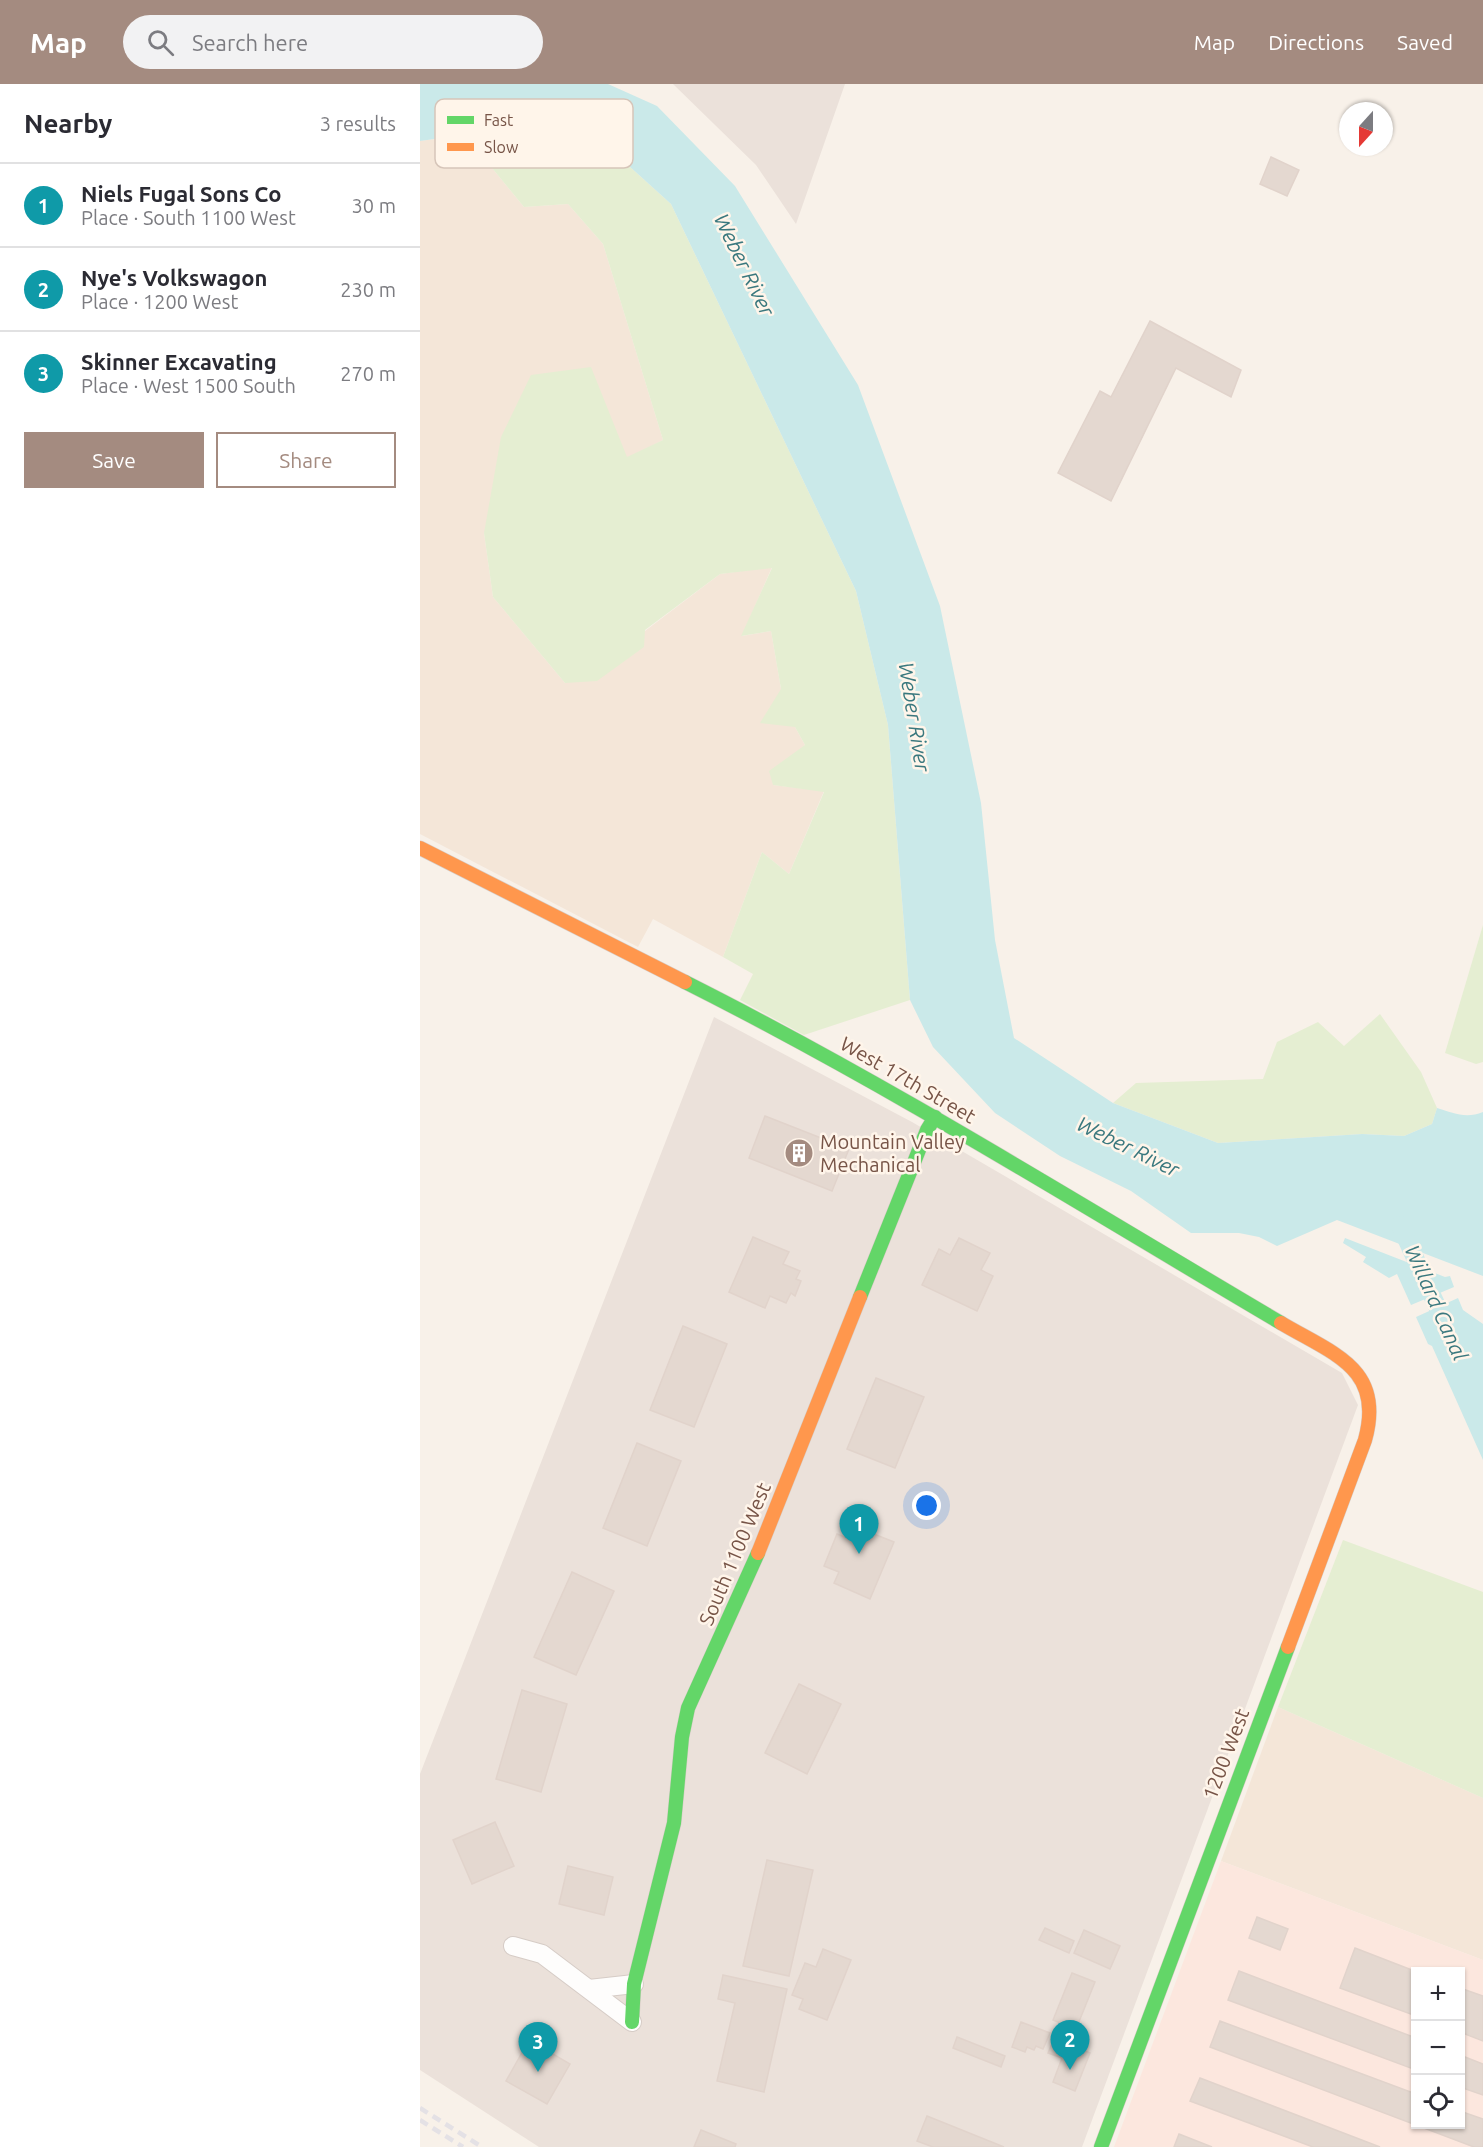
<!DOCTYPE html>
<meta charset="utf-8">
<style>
:root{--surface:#fff;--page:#f2f2f3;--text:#2b2b33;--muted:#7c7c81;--line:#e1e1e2;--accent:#a48b80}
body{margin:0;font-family:Ubuntu,sans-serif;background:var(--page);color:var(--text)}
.controls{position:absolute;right:18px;bottom:18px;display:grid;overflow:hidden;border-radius:0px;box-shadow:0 2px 4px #0004}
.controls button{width:54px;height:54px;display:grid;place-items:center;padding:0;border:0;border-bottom:2px solid var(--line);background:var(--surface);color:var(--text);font:30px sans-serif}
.compass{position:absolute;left:919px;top:18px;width:54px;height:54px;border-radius:50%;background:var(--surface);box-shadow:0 2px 4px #0004;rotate:201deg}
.you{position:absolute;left:507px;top:1422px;width:21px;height:21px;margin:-15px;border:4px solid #fff;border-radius:50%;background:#1a73e8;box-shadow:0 0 0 9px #1a73e833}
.badge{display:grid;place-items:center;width:39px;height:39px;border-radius:50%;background:var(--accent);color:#fff;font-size:20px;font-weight:700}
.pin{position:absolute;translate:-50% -50px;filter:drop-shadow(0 2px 3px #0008)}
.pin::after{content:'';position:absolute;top:32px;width:21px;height:18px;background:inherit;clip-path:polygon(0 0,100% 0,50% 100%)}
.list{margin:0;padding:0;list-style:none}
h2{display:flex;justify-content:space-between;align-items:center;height:78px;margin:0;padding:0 24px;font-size:26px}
h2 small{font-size:20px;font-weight:400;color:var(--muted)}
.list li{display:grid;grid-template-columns:39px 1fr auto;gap:18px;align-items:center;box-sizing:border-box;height:84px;padding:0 24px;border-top:2px solid var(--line)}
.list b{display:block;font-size:22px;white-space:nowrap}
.list p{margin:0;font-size:20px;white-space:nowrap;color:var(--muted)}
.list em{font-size:20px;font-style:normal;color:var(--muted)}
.actions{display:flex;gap:12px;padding:18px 24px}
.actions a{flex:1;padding:14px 0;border:2px solid var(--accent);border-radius:0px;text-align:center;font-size:21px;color:var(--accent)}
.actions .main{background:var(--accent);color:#fff}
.icon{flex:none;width:33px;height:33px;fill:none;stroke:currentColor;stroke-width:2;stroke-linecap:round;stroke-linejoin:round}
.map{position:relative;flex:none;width:1063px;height:2063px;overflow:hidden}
header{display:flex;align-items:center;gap:36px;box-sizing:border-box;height:84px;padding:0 30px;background:var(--accent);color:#fff}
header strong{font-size:28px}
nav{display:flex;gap:33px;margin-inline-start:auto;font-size:21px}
.search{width:420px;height:54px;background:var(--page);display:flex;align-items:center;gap:15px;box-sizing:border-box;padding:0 21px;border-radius:33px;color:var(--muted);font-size:22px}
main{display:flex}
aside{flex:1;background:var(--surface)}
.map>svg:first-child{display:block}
.residential{fill:#f4e6d8}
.commercial{fill:#fce7de;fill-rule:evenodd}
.industrial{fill:#ebe1da}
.green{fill:#e5eed2}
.water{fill:#cae9e9}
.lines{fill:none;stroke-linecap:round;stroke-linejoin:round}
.canal{stroke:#cae9e9;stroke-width:18}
.building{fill:#e4d8d0;stroke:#e1d3cb;stroke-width:1.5}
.street-casing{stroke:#d6ccc6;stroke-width:20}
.fast-casing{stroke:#d6ccc6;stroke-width:15}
.slow-casing{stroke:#d6ccc6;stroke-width:15}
.street{stroke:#fefdfc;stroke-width:18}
.fast{stroke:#63d668;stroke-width:14}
.slow{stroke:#ff974d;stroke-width:14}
.rail{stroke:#e4e1e5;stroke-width:4.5;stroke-dasharray:9 6;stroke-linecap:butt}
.labels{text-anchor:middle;stroke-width:5;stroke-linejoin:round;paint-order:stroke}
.street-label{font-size:20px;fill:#775447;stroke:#fff5ea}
.poi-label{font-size:20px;fill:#775447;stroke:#fff5ea;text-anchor:start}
.water-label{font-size:21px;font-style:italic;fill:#3a787e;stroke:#fff5ea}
.key{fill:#fff5ea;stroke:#d6c5b9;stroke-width:1.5}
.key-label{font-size:16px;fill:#775447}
</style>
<header>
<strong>Map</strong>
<div class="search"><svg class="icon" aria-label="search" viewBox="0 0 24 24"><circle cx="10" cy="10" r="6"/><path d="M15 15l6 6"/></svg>Search here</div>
<nav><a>Map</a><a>Directions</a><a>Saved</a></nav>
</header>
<main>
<aside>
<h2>Nearby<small>3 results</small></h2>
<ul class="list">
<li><span class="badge" style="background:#0f9aa8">1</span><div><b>Niels Fugal Sons Co</b><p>Place · South 1100 West</p></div><em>30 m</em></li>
<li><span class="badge" style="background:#0f9aa8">2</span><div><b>Nye's Volkswagon</b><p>Place · 1200 West</p></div><em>230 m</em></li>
<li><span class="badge" style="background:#0f9aa8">3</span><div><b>Skinner Excavating</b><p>Place · West 1500 South</p></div><em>270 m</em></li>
</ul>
<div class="actions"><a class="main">Save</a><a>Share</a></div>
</aside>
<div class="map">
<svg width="1063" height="2063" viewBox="0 0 1063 2063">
<rect width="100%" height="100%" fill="#f8f1e9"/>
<!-- residential -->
<g class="residential">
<polygon points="45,51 104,123 148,120 183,160 243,356 64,449 73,513 145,599 225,547 300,490 352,483 322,552 351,547 361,605 375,643 385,661 353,701 404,707 369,790 342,768 303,873 233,835 218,863 0,750 0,57"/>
<polygon points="858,1623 1063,1714 1063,1876 801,1777"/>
</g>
<!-- commercial -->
<path class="commercial" d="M801,1777L1063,1876V2063H694ZM996,1888H1040V2040H996Z"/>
<!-- industrial -->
<g class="industrial">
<polygon points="253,0 425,0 376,140 336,81"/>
<polygon points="294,933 492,1038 922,1289 938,1321 662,2063 119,2063 0,1986 0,1690"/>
</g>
<!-- green -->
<g class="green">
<polygon points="101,43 209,82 251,120 436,507 468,641 490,916 384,951 320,916 333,890 303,873 342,768 369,790 404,708 353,701 349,687 385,661 375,643 340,639 361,605 351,547 321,552 352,484 300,490 225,546 224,563 177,597 145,599 73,513 64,449 81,353 111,291 171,283 207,373 243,356 183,160 148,120 104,123 45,51"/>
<polygon points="1063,841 1063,978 1056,980 1025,969"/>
<polygon points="960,930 1001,988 1017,1024 1012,1040 984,1052 942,1050 798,1059 693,1019 716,999 843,995 857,958 898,938 924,962"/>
<polygon points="923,1456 1063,1508 1063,1714 858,1623"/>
</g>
<!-- water -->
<g class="water">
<path d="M0,0H188L237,22L315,102L438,301L520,522L561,719L575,856L594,954L693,1019L798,1059L942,1050L984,1052L1012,1040L1017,1024C1033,1029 1046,1035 1063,1028V1192L917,1136L857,1162L839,1153L819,1149H771L711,1107L640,1072L575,1029L513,963L490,916L468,641L436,507L251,120L209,82L101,43L0,57Z"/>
<polygon points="925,1154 1025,1193 1030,1192 1034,1203 991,1221 977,1190 969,1194 943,1178 946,1173 923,1159"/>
<polygon points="1038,1214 1043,1226 1063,1240 1063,1376 1012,1262 1008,1260 996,1233"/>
</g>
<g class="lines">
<!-- canal -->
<polyline class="canal" points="980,1141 1027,1244"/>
</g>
<!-- building -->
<g class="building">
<polygon points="851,73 879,86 867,112 840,100"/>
<polygon points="730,237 821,286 811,313 756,284 691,417 638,389 680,307 691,313"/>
<polygon points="345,1032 429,1065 412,1107 329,1074"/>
<polygon points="333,1153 369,1168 363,1180 380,1187 376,1195 381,1197 375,1212 371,1209 366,1219 350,1212 345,1224 309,1208"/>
<polygon points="539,1154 570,1169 561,1186 573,1192 557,1227 502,1201 519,1165 530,1171"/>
<polygon points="263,1242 307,1260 274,1343 230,1326"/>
<polygon points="456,1294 504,1313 475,1384 427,1365"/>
<polygon points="217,1359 261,1377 227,1462 183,1444"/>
<polygon points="436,1443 474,1458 450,1515 414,1499 419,1488 404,1482 417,1450 431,1456"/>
<polygon points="152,1488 194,1507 156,1591 114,1573"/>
<polygon points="379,1600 421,1620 387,1690 345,1669"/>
<polygon points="102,1606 147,1620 121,1708 76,1695"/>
<polygon points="75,1738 94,1782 52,1800 33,1756"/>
<polygon points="347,1776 393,1786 369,1892 323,1882"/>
<polygon points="148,1782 193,1793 184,1831 139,1820"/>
<polygon points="837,1833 868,1845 860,1866 829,1854"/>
<polygon points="625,1844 654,1857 649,1869 619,1856"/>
<polygon points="664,1846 700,1862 690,1885 654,1869"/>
<polygon points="935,1864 997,1888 996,1888 996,1932 920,1904"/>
<polygon points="403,1865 431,1876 407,1936 379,1925 383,1915 372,1911 385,1879 396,1883"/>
<polygon points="819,1887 996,1954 996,1986 808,1916"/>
<polygon points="652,1889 675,1898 656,1945 633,1936"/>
<polygon points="303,1891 367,1905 344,2008 297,1997 315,1919 298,1915"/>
<polygon points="1040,1904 1063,1912 1063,1957 1040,1948"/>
<polygon points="800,1937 996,2010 996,2040 1040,2040 1040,2027 1063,2035 1063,2063 1054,2063 790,1963"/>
<polygon points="601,1938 630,1949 623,1965 616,1962 614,1966 607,1963 605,1968 592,1963"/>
<polygon points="537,1953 585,1972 581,1983 533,1964"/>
<polygon points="634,1955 670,1969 655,2007 633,1998 642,1974 628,1969"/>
<polygon points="109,1956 150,1980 127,2020 86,1997"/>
<polygon points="1040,1971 1063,1980 1063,2011 1040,2003"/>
<polygon points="780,1994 960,2063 893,2063 770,2017"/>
<polygon points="507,2032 584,2063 513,2063 497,2057"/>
<polygon points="281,2046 316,2060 315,2063 274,2063"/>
<polygon points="759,2050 792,2063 754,2063"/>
</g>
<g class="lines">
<!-- street casing -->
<g class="street-casing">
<g id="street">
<polyline points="93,1862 122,1870 212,1938"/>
<polyline points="169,1905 214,1900"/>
</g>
</g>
<!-- fast casing -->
<g class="fast-casing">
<g id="fast">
<path d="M265,898C470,1001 664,1123 861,1239"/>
<polyline points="440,1213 507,1046 515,1033"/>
<polyline points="212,1938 214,1900 254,1739 262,1653 268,1624 338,1469"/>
<polyline points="681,2063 868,1563"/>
</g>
</g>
<!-- slow casing -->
<g class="slow-casing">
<g id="slow">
<polyline points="0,764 265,898"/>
<path d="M861,1239C913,1270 965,1284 945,1356L868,1563"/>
<polyline points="338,1469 440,1213"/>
</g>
</g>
<!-- street -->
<use href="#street" class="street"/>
<!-- fast -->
<use href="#fast" class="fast"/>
<!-- slow -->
<use href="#slow" class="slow"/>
<!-- rail -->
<g class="rail">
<polyline points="0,2024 62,2063"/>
<polyline points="0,2036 43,2063"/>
</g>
</g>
<!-- icons -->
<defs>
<g id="building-disc" transform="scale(1.5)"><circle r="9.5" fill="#a48b80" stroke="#fff5ea"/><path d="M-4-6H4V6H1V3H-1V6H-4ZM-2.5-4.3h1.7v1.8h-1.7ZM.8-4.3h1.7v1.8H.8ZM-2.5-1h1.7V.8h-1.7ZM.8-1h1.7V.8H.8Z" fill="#fff"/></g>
</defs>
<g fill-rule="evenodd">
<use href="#building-disc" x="379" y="1069"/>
</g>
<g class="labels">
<!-- street labels -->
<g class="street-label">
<text transform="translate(488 996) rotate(30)" y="7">West 17th Street</text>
<text transform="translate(315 1470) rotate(-67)" y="7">South 1100 West</text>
<text transform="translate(806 1670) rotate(-69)" y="7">1200 West</text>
</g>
<!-- poi labels -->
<g class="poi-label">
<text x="400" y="1065">Mountain Valley<tspan x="400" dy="23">Mechanical</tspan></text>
</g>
<!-- water labels -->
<g class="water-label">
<text transform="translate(324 181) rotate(64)" y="7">Weber River</text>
<text transform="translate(494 633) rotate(81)" y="7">Weber River</text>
<text transform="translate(708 1063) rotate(26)" y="7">Weber River</text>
<text transform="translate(1016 1219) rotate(66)" y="7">Willard Canal</text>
</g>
</g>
<!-- legend -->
<rect x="15" y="15" width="198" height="69" rx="9" class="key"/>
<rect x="27" y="32" width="27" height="8" fill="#63d668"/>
<rect x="27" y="59" width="27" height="8" fill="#ff974d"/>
<g class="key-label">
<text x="64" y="42">Fast</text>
<text x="64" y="69">Slow</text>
</g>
</svg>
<div class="controls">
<button>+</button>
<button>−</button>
<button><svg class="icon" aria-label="locate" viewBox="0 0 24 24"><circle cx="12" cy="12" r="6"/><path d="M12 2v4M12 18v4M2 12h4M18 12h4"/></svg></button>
</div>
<svg class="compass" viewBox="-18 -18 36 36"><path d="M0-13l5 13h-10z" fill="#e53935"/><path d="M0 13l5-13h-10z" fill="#7c7c81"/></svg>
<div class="you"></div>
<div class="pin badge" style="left:439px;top:1470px;background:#0f9aa8">1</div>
<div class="pin badge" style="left:650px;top:1986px;background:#0f9aa8">2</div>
<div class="pin badge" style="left:118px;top:1988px;background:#0f9aa8">3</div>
</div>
</main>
